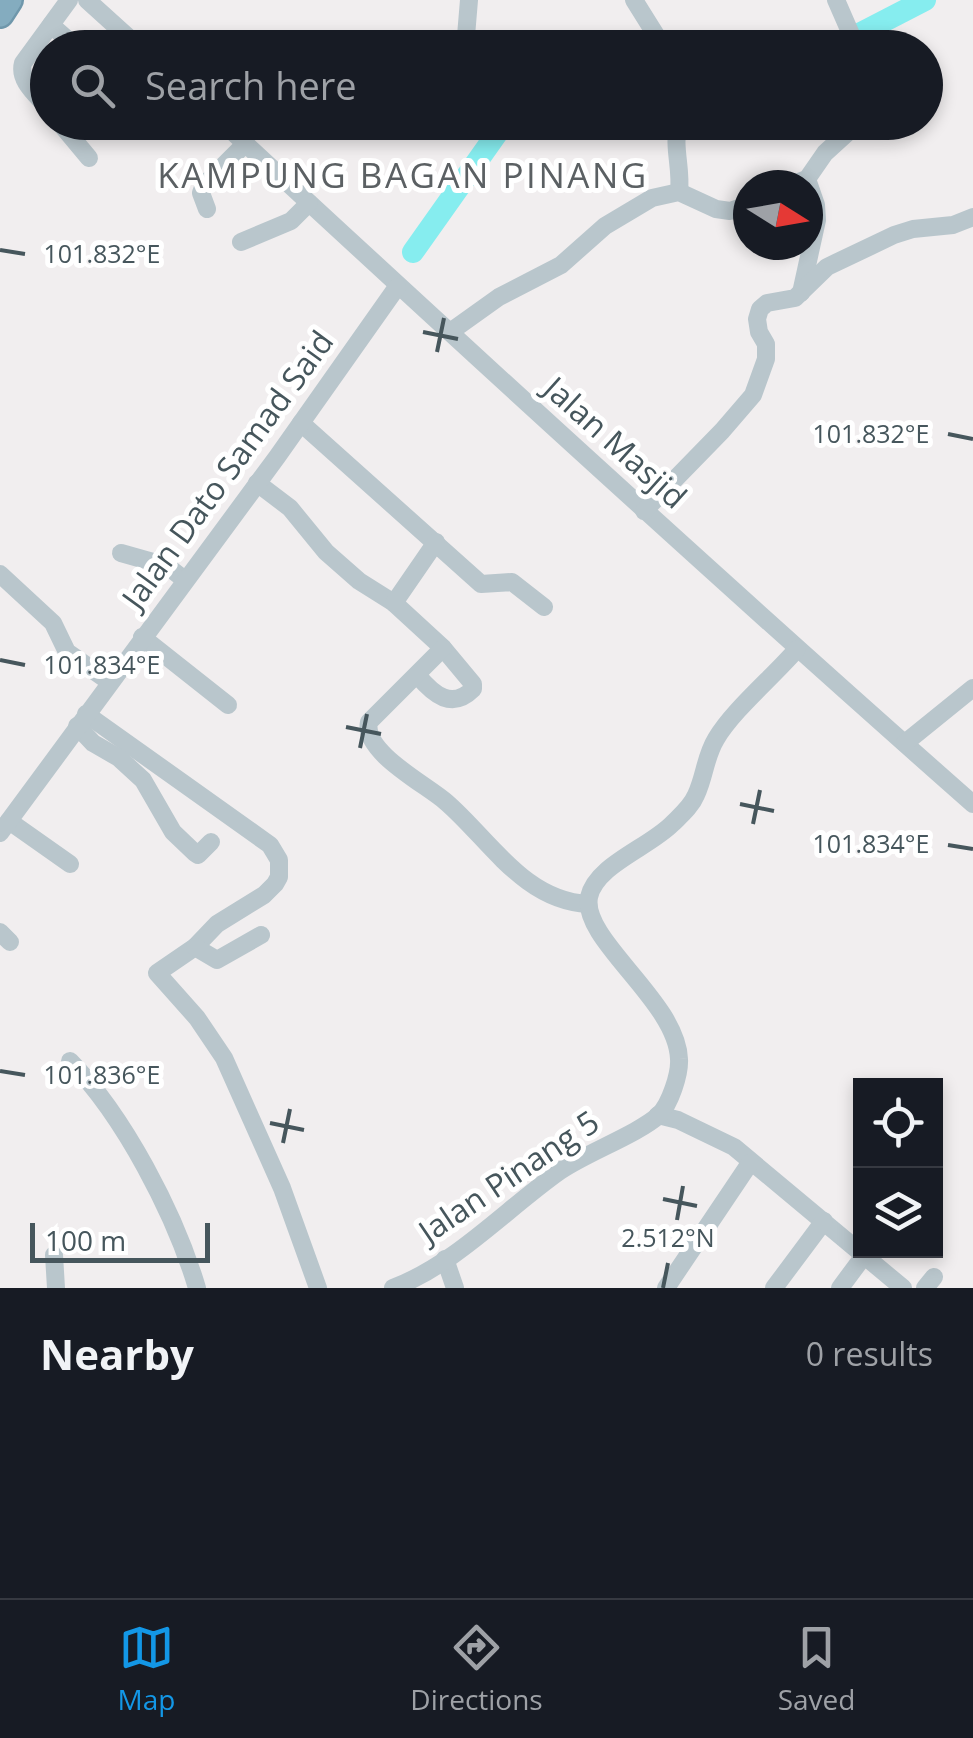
<!DOCTYPE html>
<meta charset="utf-8">
<style>
:root{--surface:#171b24;--page:#20242c;--text:#f1f3f6;--muted:#9ea1a6;--line:#363941;--accent:#1397e6}
body{margin:0;font-family:"Open Sans",sans-serif;background:var(--page);color:var(--text)}
.controls{position:absolute;right:30px;bottom:30px;display:grid;overflow:hidden;border-radius:0px;box-shadow:0 5px 15px #0003}
.controls button{width:90px;height:90px;display:grid;place-items:center;padding:0;border:0;border-bottom:2px solid var(--line);background:var(--surface);color:var(--text);font:50px sans-serif}
.compass{position:absolute;left:733px;top:170px;width:90px;height:90px;border-radius:50%;background:var(--surface);box-shadow:0 5px 15px #0003;rotate:101deg}
.scale{position:absolute;left:30px;bottom:25px;width:180px;box-sizing:border-box;padding-left:10px;border:5px solid #46565c;border-top:0;font-size:28px;line-height:35px;white-space:nowrap;color:#46565c;-webkit-text-stroke:8px #fff;paint-order:stroke}
.list{margin:0;padding:0;list-style:none}
h2{display:flex;justify-content:space-between;align-items:center;height:130px;margin:0;padding:0 40px;font-size:42px}
h2 small{font-size:32px;font-weight:400;color:var(--muted)}
.icon{flex:none;width:55px;height:55px;fill:none;stroke:currentColor;stroke-width:2;stroke-linecap:round;stroke-linejoin:round}
.map{position:relative;flex:none;width:973px;height:1288px;overflow:hidden}
.search{position:absolute;background:var(--surface);box-shadow:0 5px 15px #0003;left:30px;right:30px;top:30px;height:110px;display:flex;align-items:center;gap:25px;box-sizing:border-box;padding:0 35px;border-radius:55px;color:var(--muted);font-size:38px}
.sheet{height:310px;background:var(--surface)}
nav{display:flex;justify-content:space-around;align-items:center;box-sizing:border-box;height:140px;border-top:2px solid var(--line);background:var(--surface);font-size:28px;color:var(--muted)}
nav a{display:grid;justify-items:center;gap:5px}
nav .on{color:var(--accent)}
.map>svg:first-child{display:block}
.lines{fill:none;stroke-linecap:round;stroke-linejoin:round}
.river{stroke:#86edef;stroke-width:22}
.highway-casing{stroke:#6f97ab;stroke-width:30}
.minor{stroke:#b9c6cc;stroke-width:18}
.highway{stroke:#84acbf;stroke-width:25}
.ticks{fill:none;stroke:#46565c;stroke-width:4}
.labels{text-anchor:middle;stroke-width:10;stroke-linejoin:round;paint-order:stroke}
.street-label{font-size:32px;fill:#46565c;stroke:#fff}
.neighbourhood-label{font-size:35px;letter-spacing:2.5px;fill:#5b6063;stroke:#fff}
.ticks-label{font-size:25px;text-anchor:middle;fill:#46565c;stroke:#fff;stroke-width:10;stroke-linejoin:round;paint-order:stroke}
</style>
<div class="map">
<svg width="973" height="1288" viewBox="0 0 973 1288">
<rect width="100%" height="100%" fill="#f1eeef"/>
<g class="lines">
<!-- river -->
<g class="river">
<polyline points="832,48 925,0"/>
<polyline points="413,252 505,122"/>
</g>
<!-- highway casing -->
<g class="highway-casing">
<polyline id="highway" points="0,14 9,0"/>
</g>
<!-- minor -->
<g class="minor">
<polyline points="87,0 140,48"/>
<polyline points="634,0 664,48"/>
<polyline points="836,0 857,48"/>
<polyline points="51,25 77,48"/>
<polyline points="465,48 469,0"/>
<path d="M48,108C37,95 18,81 23,63L69,0"/>
<polyline points="59,122 89,158"/>
<path d="M222,122C470,352 719,580 973,804"/>
<path d="M679,122C672,146 682,168 679,192"/>
<polyline points="790,185 807,179 825,153 859,122"/>
<polyline points="207,209 201,193 204,185 245,144"/>
<polyline points="241,242 291,221 309,203"/>
<polyline points="801,293 817,220 816,205 807,179"/>
<polyline points="450,332 499,297 561,265 605,226 652,198 679,192 716,209 730,211 748,205"/>
<polyline points="301,423 481,584 512,582 544,607"/>
<path d="M257,483L290,508L326,552L359,581L394,603L443,648L473,684V689C452,710 434,695 418,676"/>
<polyline points="644,511 722,431 753,395 766,359 766,344 759,332 757,319 760,309 767,303 795,298 827,267 894,235 913,229 953,225 973,217"/>
<polyline points="121,553 167,566 185,580"/>
<polyline points="0,574 53,623 67,652 110,682"/>
<polyline points="394,603 436,542"/>
<polyline points="142,637 228,705"/>
<path d="M443,648L369,722C362,752 427,785 446,802C489,839 524,901 588,904"/>
<polyline points="86,714 270,845 279,860 279,877 275,884 264,895 217,924 195,947 157,973 197,1018 224,1058 282,1188 318,1288"/>
<polyline points="77,726 93,743 119,758 143,780 173,832 195,853 198,855 211,842"/>
<polyline points="905,743 973,688"/>
<polyline points="9,821 70,864"/>
<polyline points="0,833 277,457 397,287"/>
<polyline points="0,932 10,942"/>
<polyline points="195,947 217,960 261,935"/>
<path d="M70,1061C124,1116 175,1214 197,1288"/>
<polyline points="658,1115 678,1120 734,1147 903,1288"/>
<polyline points="54,1255 56,1288"/>
<polyline points="445,1259 455,1288"/>
<path d="M393,1288C456,1264 506,1209 560,1171C586,1153 638,1134 659,1115C670,1104 680,1074 679,1059C677,1001 581,940 589,897C596,865 648,848 672,824C681,815 691,807 696,795C705,776 705,757 716,739C733,710 774,676 797,649"/>
<polyline points="666,1288 750,1163"/>
<polyline points="774,1288 824,1221"/>
<polyline points="840,1288 863,1257"/>
<polyline points="925,1288 934,1277"/>
</g>
<!-- highway -->
<use href="#highway" class="highway"/>
</g>
<!-- ticks -->
<path class="ticks" d="M0,250L25,254M423,332L458,339M437,352L444,318M948,434L973,439M0,660L25,665M346,727L381,734M360,748L367,714M740,804L774,811M753,824L760,790M948,845L973,849M0,1071L25,1075M270,1123L304,1130M283,1143L290,1109M663,1199L697,1206M677,1220L683,1186M663,1288L668,1263"/>
<g class="labels">
<!-- street labels -->
<g class="street-label">
<text transform="translate(615 443) rotate(42)" y="11">Jalan Masjid</text>
<text transform="translate(228 470) rotate(-54)" y="11">Jalan Dato Samad Said</text>
<text transform="translate(509 1177) rotate(-34)" y="11">Jalan Pinang 5</text>
</g>
<!-- neighbourhood labels -->
<g class="neighbourhood-label">
<text x="403" y="188">KAMPUNG BAGAN PINANG</text>
</g>
</g>
<g class="ticks-label">
<text x="102" y="263">101.832°E</text>
<text x="871" y="443">101.832°E</text>
<text x="102" y="674">101.834°E</text>
<text x="871" y="853">101.834°E</text>
<text x="102" y="1084">101.836°E</text>
<text x="668" y="1247">2.512°N</text>
</g>
</svg>
<div class="controls">
<button><svg class="icon" aria-label="locate" viewBox="0 0 24 24"><circle cx="12" cy="12" r="6"/><path d="M12 2v4M12 18v4M2 12h4M18 12h4"/></svg></button>
<button><svg class="icon" aria-label="layers" viewBox="0 0 24 24"><path d="M12 4l9 5-9 5-9-5zM3 14l9 5 9-5"/></svg></button>
</div>
<svg class="compass" viewBox="-18 -18 36 36"><path d="M0-13l5 13h-10z" fill="#e53935"/><path d="M0 13l5-13h-10z" fill="#9ea1a6"/></svg>
<div class="scale">100 m</div>
<div class="search"><svg class="icon" aria-label="search" viewBox="0 0 24 24"><circle cx="10" cy="10" r="6"/><path d="M15 15l6 6"/></svg>Search here</div>
</div>
<section class="sheet">
<h2>Nearby<small>0 results</small></h2>
<ul class="list">
</ul>
</section>
<nav>
<a class="on"><svg class="icon" aria-label="map" viewBox="0 0 24 24"><path d="M3 6l6-2 6 2 6-2v14l-6 2-6-2-6 2zM9 4v14M15 6v14"/></svg>Map</a>
<a><svg class="icon" aria-label="directions" viewBox="0 0 24 24"><path d="M12 3l9 9-9 9-9-9zM9 14v-3h6M13 9l2 2-2 2"/></svg>Directions</a>
<a><svg class="icon" aria-label="saved" viewBox="0 0 24 24"><path d="M7 4h10v16l-5-4-5 4z"/></svg>Saved</a>
</nav>
